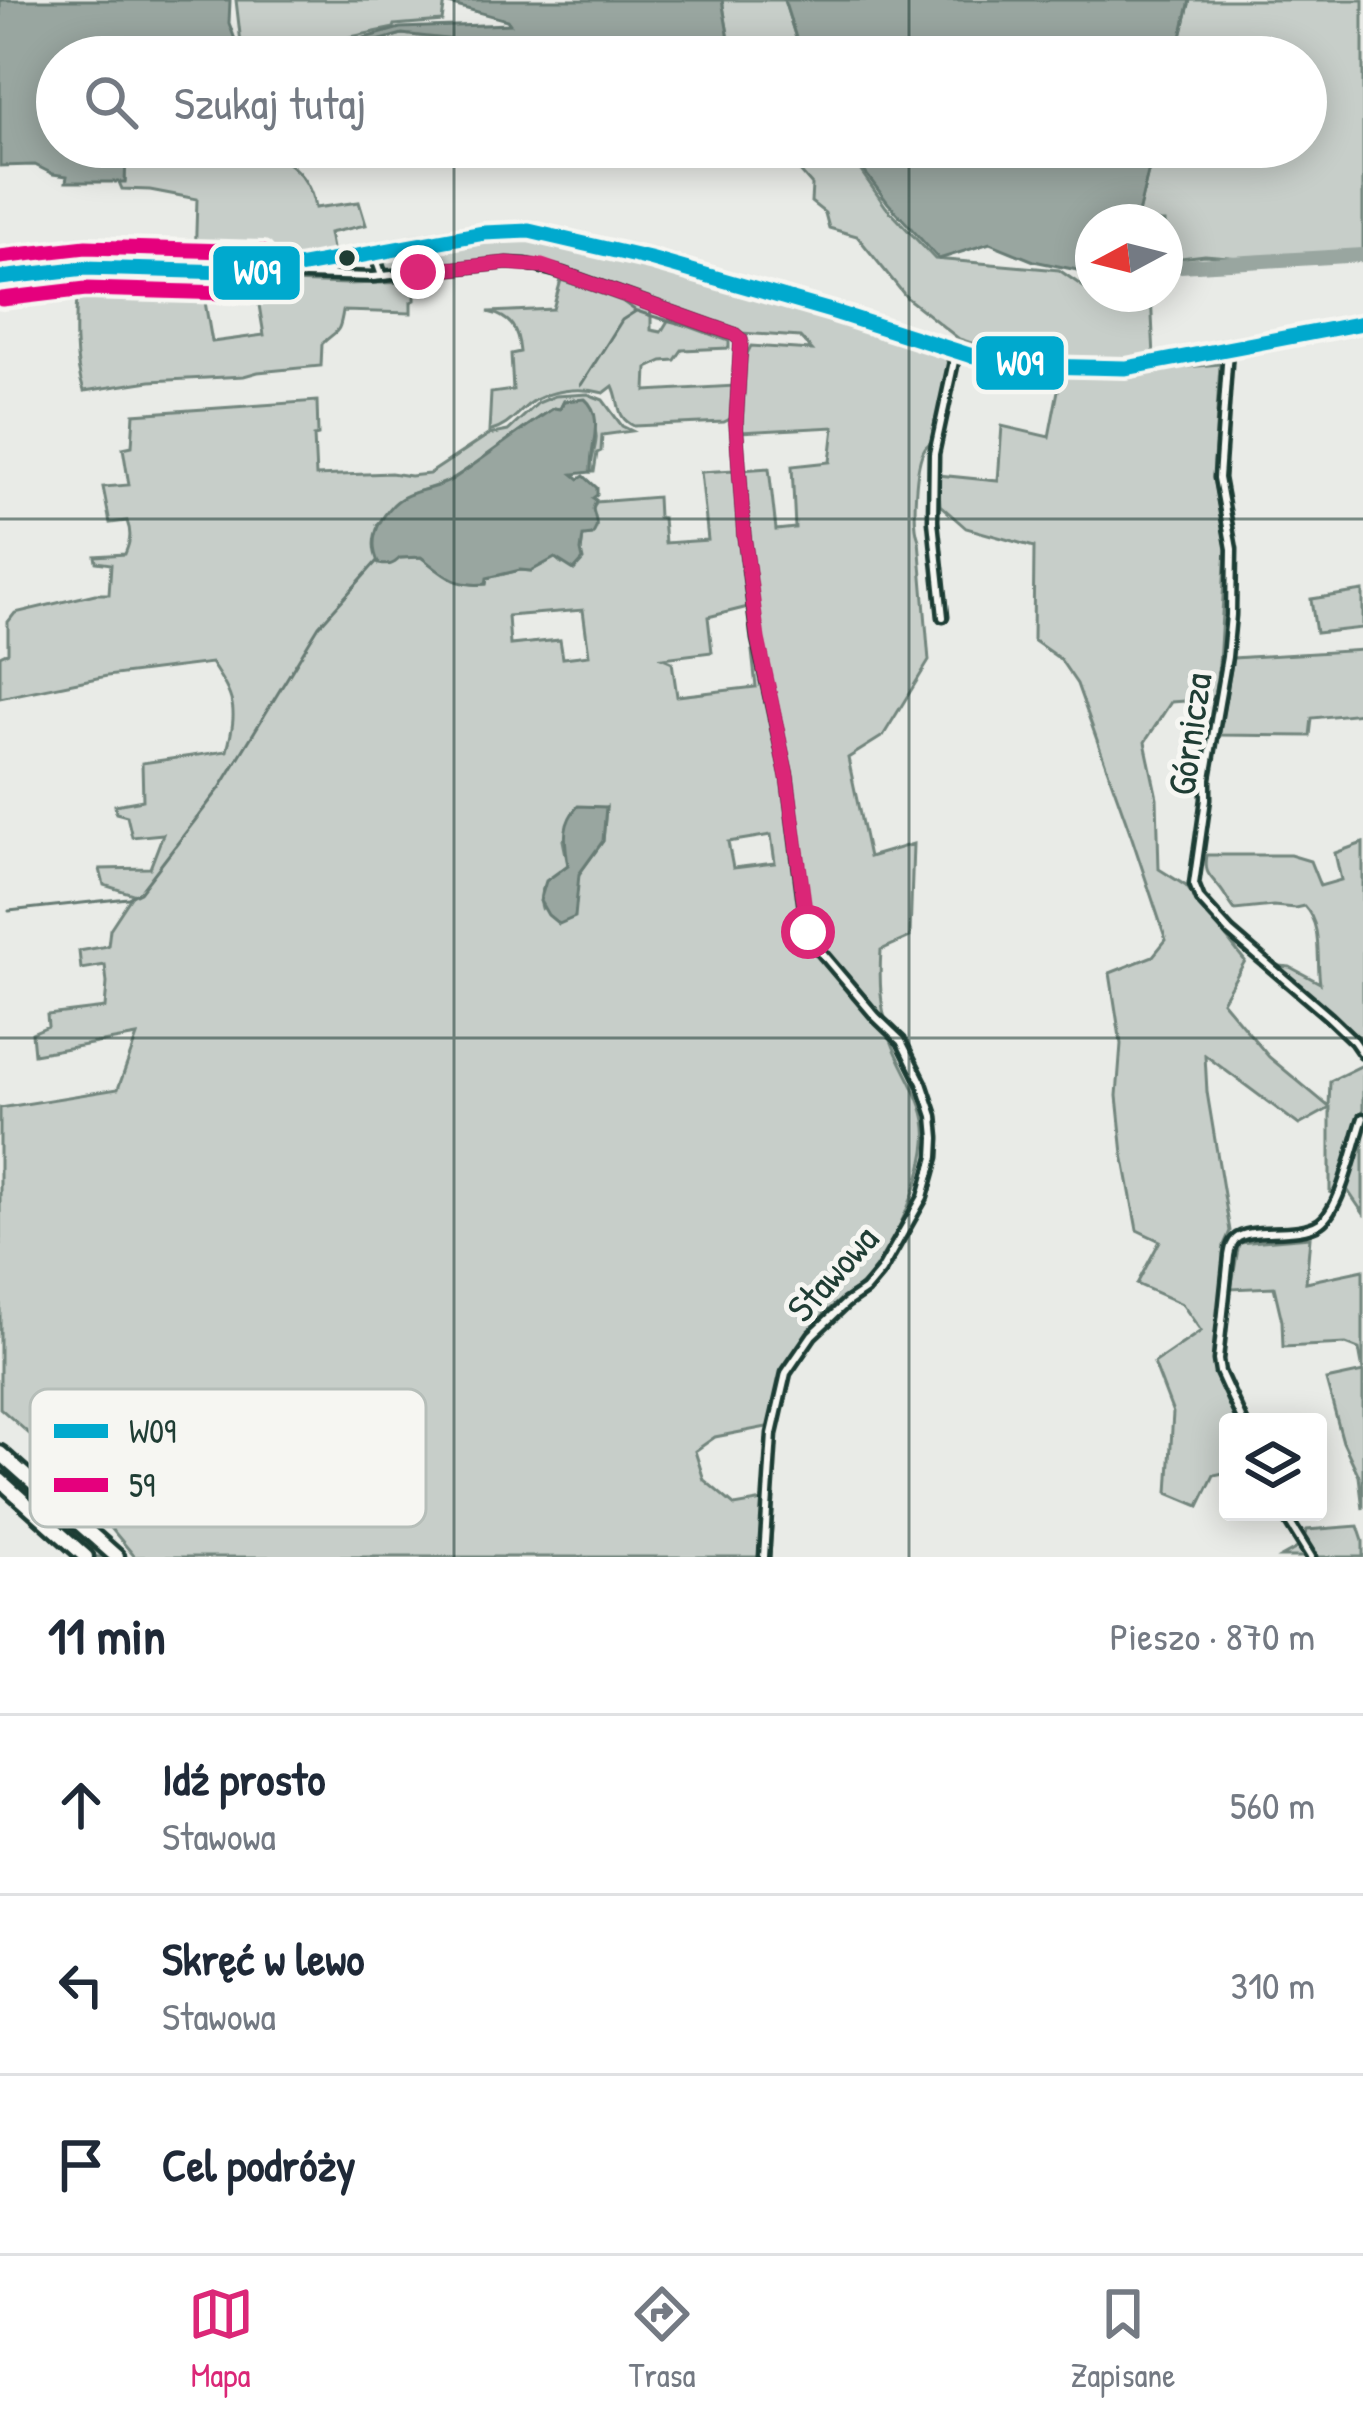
<!DOCTYPE html>
<html lang="pl">
<meta charset="utf-8">
<style>
:root{--surface:#fff;--page:#f2f2f3;--text:#1f2937;--muted:#747a83;--line:#e0e1e3;--accent:#db2777}
body{margin:0;font-family:"Patrick Hand",sans-serif;background:var(--page);color:var(--text)}
.controls{position:absolute;right:36px;bottom:36px;display:grid;overflow:hidden;border-radius:12px;box-shadow:0 6px 30px #0003}
.controls button{width:108px;height:108px;display:grid;place-items:center;padding:0;border:0;border-bottom:3px solid var(--line);background:var(--surface);color:var(--text);font:60px sans-serif}
.compass{position:absolute;left:1075px;top:204px;width:108px;height:108px;border-radius:50%;background:var(--surface);box-shadow:0 6px 30px #0003;rotate:263deg}
.stop{position:absolute;width:36px;height:36px;margin:-27px;border:9px solid #db2777;border-radius:50%;background:#fff}
.stop.end{background:#db2777;border-color:#fff;box-shadow:0 3px 12px #0008}
.list{margin:0;padding:0;list-style:none}
h2{display:flex;justify-content:space-between;align-items:center;height:156px;margin:0;padding:0 48px;font-size:51px}
h2 small{font-size:39px;font-weight:400;color:var(--muted)}
.list li{display:grid;grid-template-columns:78px 1fr auto;gap:36px;align-items:center;box-sizing:border-box;height:180px;padding:0 48px;border-top:3px solid var(--line)}
.list b{display:block;font-size:45px;white-space:nowrap}
.list p{margin:0;font-size:39px;white-space:nowrap;color:var(--muted)}
.list em{font-size:39px;font-style:normal;color:var(--muted)}
.icon{flex:none;width:66px;height:66px;fill:none;stroke:currentColor;stroke-width:2;stroke-linecap:round;stroke-linejoin:round}
.map{position:relative;flex:none;width:1363px;height:1557px;overflow:hidden}
.search{position:absolute;background:var(--surface);box-shadow:0 6px 30px #0003;left:36px;right:36px;top:36px;height:132px;display:flex;align-items:center;gap:30px;box-sizing:border-box;padding:0 42px;border-radius:66px;color:var(--muted);font-size:45px}
.sheet{height:696px;background:var(--surface)}
nav{display:flex;justify-content:space-around;align-items:center;box-sizing:border-box;height:168px;border-top:3px solid var(--line);background:var(--surface);font-size:33px;color:var(--muted)}
nav a{display:grid;justify-items:center;gap:6px}
nav .on{color:var(--accent)}
.map>svg:first-child{display:block}
.green{fill:#c7cec9;stroke:#73867e;stroke-width:3;fill-rule:evenodd}
.water{fill:#99a6a0;stroke:#687c75;stroke-width:3}
.lines{fill:none;stroke-linecap:round;stroke-linejoin:round}
.stream{stroke:#687c75;stroke-width:3}
.river{stroke:#99a6a0;stroke-width:14}
.street-casing{stroke:#1f3d34;stroke-width:15}
.secondary-casing{stroke:#1f3d34;stroke-width:18}
.highway-casing{stroke:#1f3d34;stroke-width:21}
.street{stroke:#f6f6f2;stroke-width:6}
.secondary{stroke:#f6f6f2;stroke-width:9}
.highway{stroke:#f6f6f2;stroke-width:12}
.bus-1-casing{stroke:#f6f6f2;stroke-width:24}
.bus-2-casing{stroke:#f6f6f2;stroke-width:24}
.bus-1{stroke:#00a9ce;stroke-width:15}
.bus-2{stroke:#e5007d;stroke-width:15}
.route{stroke:#db2777;stroke-width:15}
.grid{fill:none;stroke:#1f3d34;stroke-width:3;stroke-opacity:0.55}
.bus-dot{fill:#1f3d34;stroke:#f6f6f2;stroke-width:4.5}
.labels{text-anchor:middle;stroke-width:10;stroke-linejoin:round;paint-order:stroke}
.street-label{font-size:39px;fill:#1f3d34;stroke:#f6f6f2}
.key{fill:#f6f6f2;stroke:#b6beb9;stroke-width:3}
.key-label{font-size:33px;fill:#1f3d34}
.line-badge{stroke:#f6f6f2;stroke-width:4.5}
.badge-label{font-size:33px;text-anchor:middle;font-weight:bold;fill:#fff}
</style>
<div class="map">
<svg width="1363" height="1557" viewBox="0 0 1363 1557">
<rect width="100%" height="100%" fill="#e9ebe7"/>
<filter id="ink" filterUnits="userSpaceOnUse"><feTurbulence type="fractalNoise" baseFrequency=".00833" numOctaves="2"/><feDisplacementMap in="SourceGraphic" scale="24" xChannelSelector="R" yChannelSelector="G"/><feConvolveMatrix kernelMatrix="1 2 1 2 8 2 1 2 1" color-interpolation-filters="sRGB"/></filter>
<g filter="url(#ink)">
<!-- green -->
<g class="green">
<polygon points="236,0 445,0 442,21 395,25 394,28 341,39 303,57 220,57 225,49 241,43"/>
<polygon points="722,0 784,0 802,57 732,57"/>
<polygon points="1190,0 1363,0 1363,251 1240,258 1205,255 1165,260 1165,222 1136,222 1154,147 1306,147 1306,57 1176,57"/>
<path d="M402,34C462,41 522,48 582,54C600,56 621,52 638,57H322Z"/>
<path d="M162,147H297L289,154L288,163C303,174 312,190 315,208L359,202L366,225L329,233L333,254L244,266L195,264L197,199L150,190L122,189L119,182L125,181V158L144,155Z"/>
<polygon points="779,147 844,147 886,207 935,259 1059,270 1101,299 1105,294 1151,294 1154,357 1086,361 1018,358 959,339 907,298 857,236 829,228 825,213 811,202 812,185"/>
<path d="M518,236L580,246L835,317L932,349L946,358L948,364L933,441C930,443 927,445 925,448C915,463 912,524 919,540L929,661L883,736L848,758L869,857L913,844L910,937L881,950C879,981 880,1009 891,1040C903,1074 930,1104 926,1143C922,1184 891,1254 862,1284C854,1292 857,1288 847,1295C825,1311 805,1332 792,1356C780,1377 777,1402 772,1426L715,1437L695,1451L704,1480L735,1506L774,1499L770,1557H135L43,1446L0,1408V1108L118,1089L137,1036L34,1054L32,1033L48,1026L47,1015L105,1008L107,983L105,965L81,969L79,951L108,946L110,929L133,894L104,885L100,869L150,868L163,834L132,837L127,816L116,813L115,805L143,800L142,763L227,751C238,708 235,699 211,663L107,676L0,698V656L8,652V622L15,613L95,594H109L111,564L96,562L95,556L125,554C130,542 132,534 127,521L110,523L103,487L129,485L123,448L132,446L134,414L317,401L318,435L314,436L316,476L391,473L410,476L429,474L488,435L508,431L538,403L555,396L588,394L603,400L622,426L632,431L602,435L601,451L597,453L594,472H591C590,460 595,452 596,440C598,426 584,412 577,400L564,401L560,409L554,408C519,430 486,460 450,480C433,489 410,491 396,503C389,509 384,518 377,525L400,558L421,557C441,572 459,587 486,584L487,578L520,570L531,571L555,557L562,564L581,551L583,536L592,535L593,509L596,502L657,497L658,517L663,518L665,543L708,540L701,472L734,470L748,607L708,617L712,652L663,658L672,662L677,696L756,687L752,651L757,649L788,770L761,641L741,470L769,468L776,530L795,528L792,466L830,462L834,427L740,432C739,406 737,368 751,346L812,350L800,337L741,333L559,268C505,255 449,266 393,271L384,268V258L390,256L484,238ZM583,610L589,655L563,658L560,640L510,645L508,616ZM606,807L603,841L579,874L542,908C535,886 553,878 568,865L563,840ZM771,835L775,863L733,868L728,842Z"/>
<path d="M88,275L201,279L212,342L264,335L255,281L348,284L412,282L411,292L415,293V300L411,302V313L343,311C339,336 337,329 322,344L321,366L258,372L244,376L150,381L84,391C72,357 76,313 78,277Z"/>
<path d="M561,280L648,308L651,315V330L661,332L669,319L729,341V348L682,350L675,360L662,361L647,368L646,391L735,386L732,418L724,422L634,426C615,417 621,403 613,386L604,393C581,387 548,389 528,405C514,417 507,427 489,432L491,393L513,390L511,354L520,352C518,330 512,317 488,312L553,309Z"/>
<polygon points="1220,364 1213,477 1226,547 1219,664 1214,699 1171,702 1145,742 1157,798 1159,869 1186,886 1245,961 1222,1001 1269,1057 1329,1107 1330,1081 1363,1065 1363,1213 1346,1188 1330,1192 1330,1108 1299,1125 1205,1055 1207,1092 1230,1231 1224,1245 1214,1363 1237,1422 1228,1422 1228,1472 1214,1475 1199,1506 1168,1493 1173,1413 1154,1363 1201,1331 1182,1304 1137,1284 1160,1241 1137,1230 1123,1154 1117,1096 1121,1044 1110,973 1153,956 1166,940 1131,835 1077,684 1060,659 1033,640 1034,547 966,528 940,505 938,475 998,481 1002,426 1049,437 1061,375 1111,374"/>
<polygon points="1363,591 1363,628 1316,633 1311,599"/>
<polygon points="1363,650 1363,713 1312,718 1310,736 1219,735 1233,658"/>
<path d="M1363,843V1046L1350,1030L1279,966L1290,967L1320,983C1316,958 1323,926 1304,906L1295,908L1273,906L1235,910C1229,903 1225,894 1219,887C1209,875 1204,873 1207,855H1290L1310,861L1320,886L1341,880L1335,853Z"/>
<polygon points="1310,1237 1306,1282 1363,1270 1363,1371 1359,1349 1346,1344 1283,1347 1282,1321 1274,1287 1231,1289 1239,1243"/>
<polygon points="1363,1372 1363,1509 1359,1476 1343,1442 1326,1380"/>
<polygon points="0,1460 109,1557 93,1557 0,1475"/>
<polygon points="1358,1526 1363,1541 1363,1557 1281,1557 1299,1547 1307,1530"/>
</g>
<!-- water -->
<g class="water">
<polygon points="0,0 230,0 229,23 237,45 224,44 215,57 57,57 57,147 162,147 144,155 126,158 125,182 66,182 67,176 53,174 35,165 0,166"/>
<polygon points="472,0 722,0 732,57 590,55 402,34 322,57 308,57 325,49 400,28 510,24 507,20 449,4"/>
<polygon points="784,0 1190,0 1176,57 802,57"/>
<polygon points="846,147 1154,147 1136,222 1093,222 1093,286 1077,270 1034,261 990,243 939,259 888,203"/>
<path d="M585,399C606,417 589,448 591,472L573,474L579,479L584,476L597,488V495L593,498L596,500L593,509C595,519 600,525 592,535L583,536L581,551L583,560L574,570L555,558L531,571L520,570L487,578L486,584C453,587 444,575 421,557L400,558C393,565 389,566 379,564C368,542 376,523 393,505C408,489 435,491 453,479C487,456 520,430 554,408L560,409L564,401Z"/>
<path d="M578,806L606,807L603,841L579,874L575,917L559,924L548,915L540,901L546,881L568,865C565,842 561,824 578,806Z"/>
</g>
<g class="lines">
<!-- stream -->
<g class="stream">
<polyline points="537,271 622,301 636,311 622,320 581,385"/>
<path d="M637,311C663,321 689,324 716,334"/>
<polyline points="9,911 128,898 140,892 220,788 319,626 377,561"/>
</g>
<!-- river -->
<polyline class="river" points="1165,264 1180,266 1363,255"/>
<!-- street casing -->
<g class="street-casing">
<g id="street">
<polyline points="374,253 382,276"/>
<polyline points="271,274 373,277 507,263 526,264 563,273 734,334 741,340 736,423 744,536 757,639 787,776 805,917 814,944 876,1017 901,1041 922,1083 933,1116 935,1138 934,1157 923,1197 881,1271 865,1290 846,1303 812,1335 786,1373 772,1434 764,1557"/>
<polyline points="1228,350 1219,478 1232,549 1231,615 1227,657 1206,778 1206,799 1194,884 1200,899 1230,932 1329,1017 1354,1041 1363,1054"/>
<polyline points="943,617 933,521 934,454 956,352"/>
<path d="M1243,1422L1220,1372L1218,1360L1229,1256C1230,1250 1231,1243 1236,1239C1250,1226 1297,1238 1320,1223C1341,1209 1354,1144 1363,1118"/>
<polyline points="1283,1512 1311,1557"/>
</g>
</g>
<!-- secondary casing -->
<g class="secondary-casing">
<polyline id="secondary" points="0,278 85,268 265,273 484,233 529,231 650,259 831,311 969,355 1039,366 1126,368 1363,323"/>
</g>
<!-- highway casing -->
<g class="highway-casing">
<g id="highway">
<polyline points="0,1453 117,1557"/>
<polyline points="0,1480 86,1557"/>
</g>
</g>
<!-- street -->
<use href="#street" class="street"/>
<!-- secondary -->
<use href="#secondary" class="secondary"/>
<!-- highway -->
<use href="#highway" class="highway"/>
<!-- bus-1 casing -->
<g class="bus-1-casing">
<polyline id="bus-1" points="0,278 85,268 265,273 484,233 529,231 650,259 831,311 969,355 1039,366 1126,368 1363,323"/>
</g>
<!-- bus-2 casing -->
<g class="bus-2-casing">
<g id="bus-2">
<polyline points="0,257 86,247 263,252"/>
<polyline points="2,299 86,289 262,294"/>
</g>
</g>
<!-- bus-1 -->
<use href="#bus-1" class="bus-1"/>
<!-- bus-2 -->
<use href="#bus-2" class="bus-2"/>
</g>
</g>
<g class="lines" filter="url(#ink)">
<!-- route -->
<polyline class="route" points="418,272 507,263 542,266 734,334 741,340 736,423 744,536 758,639 787,776 808,932"/>
</g>
<!-- grid -->
<path class="grid" d="M454,0V57M909,0V57M454,147V1557M909,147V1557M0,519H1363M0,1038H1363"/>
<!-- markers -->
<circle class="bus-dot" cx="347" cy="258" r="10"/>
<g class="labels">
<!-- street labels -->
<g class="street-label">
<text transform="translate(1189 734) rotate(-82)" y="14">Górnicza</text>
<text transform="translate(832 1273) rotate(-48)" y="14">Stawowa</text>
</g>
</g>
<!-- legend -->
<rect x="30" y="1389" width="396" height="138" rx="18" class="key"/>
<rect x="54" y="1424" width="54" height="14" fill="#00a9ce"/>
<rect x="54" y="1478" width="54" height="14" fill="#e5007d"/>
<g class="key-label">
<text x="129" y="1443">W09</text>
<text x="129" y="1497">59</text>
</g>
<g class="line-badge">
<rect x="211" y="244" width="91" height="58" rx="12" fill="#00a9ce"/>
<rect x="974" y="334" width="92" height="58" rx="12" fill="#00a9ce"/>
</g>
<g class="badge-label">
<text x="257" y="284">W09</text>
<text x="1020" y="375">W09</text>
</g>
</svg>
<div class="controls">
<button><svg class="icon" aria-label="layers" viewBox="0 0 24 24"><path d="M12 4l9 5-9 5-9-5zM3 14l9 5 9-5"/></svg></button>
</div>
<svg class="compass" viewBox="-18 -18 36 36"><path d="M0-13l5 13h-10z" fill="#e53935"/><path d="M0 13l5-13h-10z" fill="#747a83"/></svg>
<div class="stop" style="left:808px;top:932px"></div>
<div class="stop end" style="left:418px;top:272px"></div>
<div class="search"><svg class="icon" aria-label="search" viewBox="0 0 24 24"><circle cx="10" cy="10" r="6"/><path d="M15 15l6 6"/></svg>Szukaj tutaj</div>
</div>
<section class="sheet">
<h2>11 min<small>Pieszo · 870 m</small></h2>
<ul class="list">
<li><svg class="icon" aria-label="ahead" viewBox="0 0 24 24"><path d="M12 20V5M6 11l6-6 6 6"/></svg><div><b>Idź prosto</b><p>Stawowa</p></div><em>560 m</em></li>
<li><svg class="icon" aria-label="left" viewBox="0 0 24 24"><path d="M17 20v-9H6M10 6l-5 5 5 5"/></svg><div><b>Skręć w lewo</b><p>Stawowa</p></div><em>310 m</em></li>
<li><svg class="icon" aria-label="arrive" viewBox="0 0 24 24"><path d="M6 21V4h12l-3 4 3 4H6"/></svg><div><b>Cel podróży</b></div></li>
</ul>
</section>
<nav>
<a class="on"><svg class="icon" aria-label="map" viewBox="0 0 24 24"><path d="M3 6l6-2 6 2 6-2v14l-6 2-6-2-6 2zM9 4v14M15 6v14"/></svg>Mapa</a>
<a><svg class="icon" aria-label="directions" viewBox="0 0 24 24"><path d="M12 3l9 9-9 9-9-9zM9 14v-3h6M13 9l2 2-2 2"/></svg>Trasa</a>
<a><svg class="icon" aria-label="saved" viewBox="0 0 24 24"><path d="M7 4h10v16l-5-4-5 4z"/></svg>Zapisane</a>
</nav>
